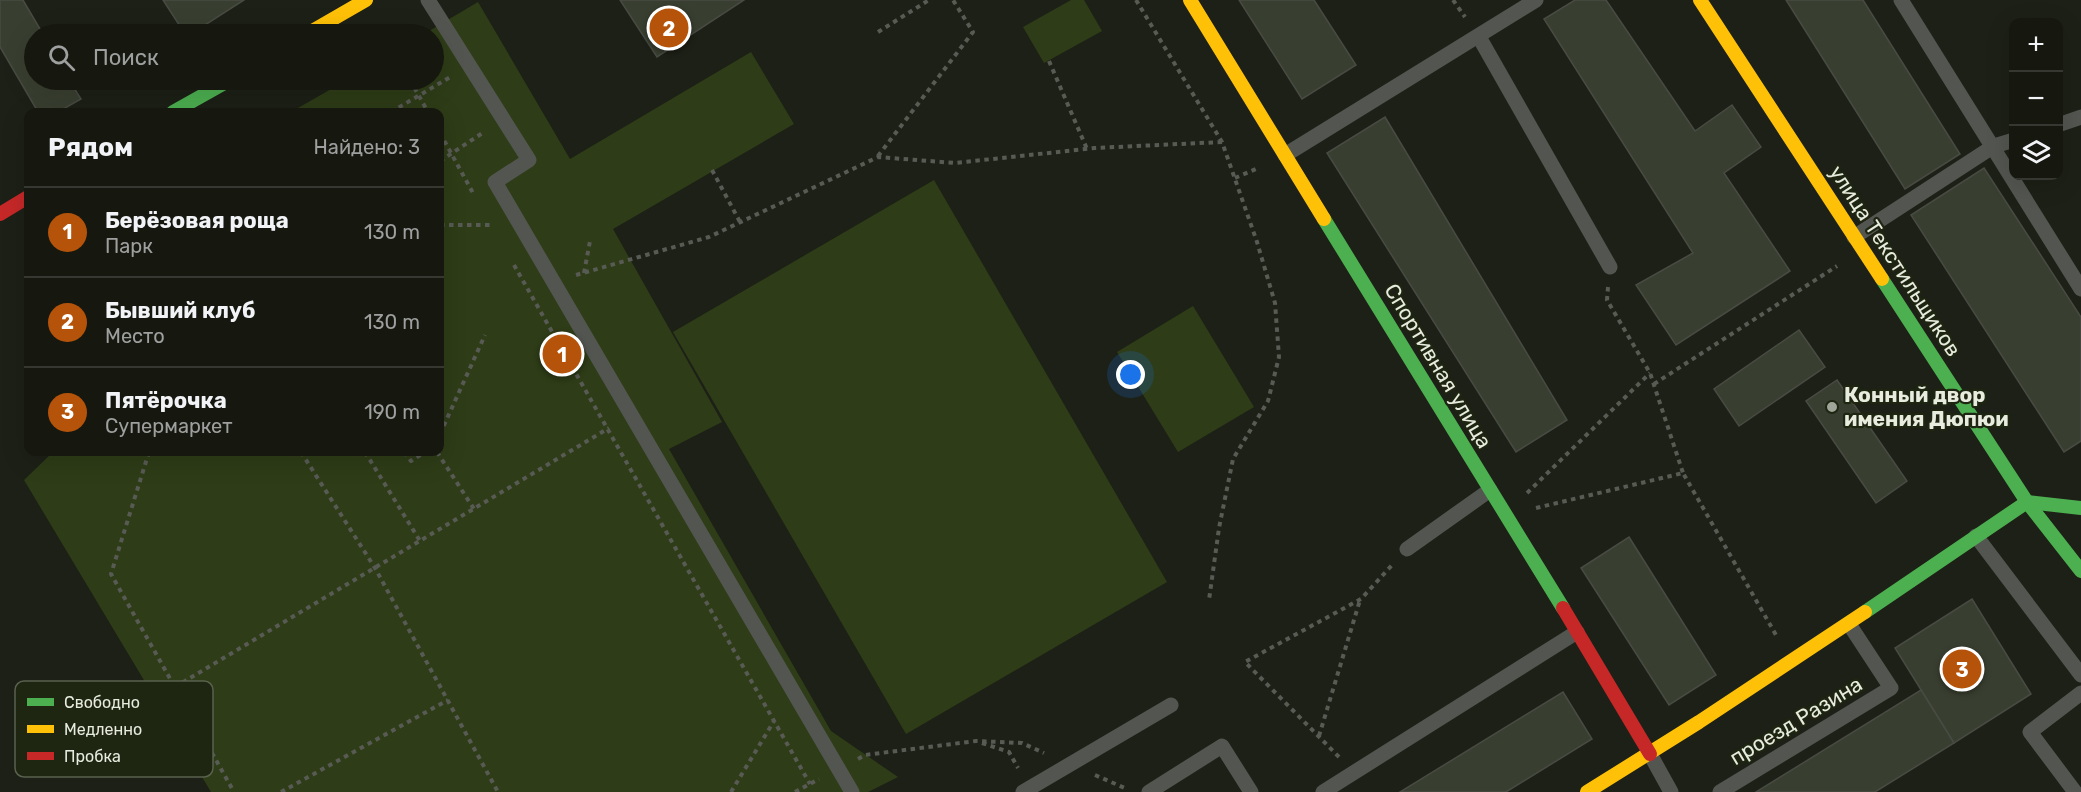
<!DOCTYPE html>
<html lang="ru">
<meta charset="utf-8">
<style>
:root{--surface:#161810;--page:#1f2119;--text:#f1f3f6;--muted:#9ea09f;--line:#353730;--accent:#b45309}
body{margin:0;font-family:Rubik,sans-serif;background:var(--page);color:var(--text)}
.controls{position:absolute;right:18px;top:18px;display:grid;overflow:hidden;border-radius:12px;box-shadow:0 6px 24px #0002}
.controls button{width:54px;height:54px;display:grid;place-items:center;padding:0;border:0;border-bottom:2px solid var(--line);background:var(--surface);color:var(--text);font:30px sans-serif}
.you{position:absolute;left:1131px;top:375px;width:21px;height:21px;margin:-15px;border:4px solid #fff;border-radius:50%;background:#1a73e8;box-shadow:0 0 0 9px #1a73e833}
.badge{display:grid;place-items:center;width:39px;height:39px;border-radius:50%;background:var(--accent);color:#fff;font-size:20px;font-weight:700}
.pin{position:absolute;translate:-50% -50%;border:3px solid #fff;box-shadow:0 2px 6px #0006}
.list{margin:0;padding:0;list-style:none}
h2{display:flex;justify-content:space-between;align-items:center;height:78px;margin:0;padding:0 24px;font-size:26px}
h2 small{font-size:20px;font-weight:400;color:var(--muted)}
.list li{display:grid;grid-template-columns:39px 1fr auto;gap:18px;align-items:center;box-sizing:border-box;height:90px;padding:0 24px;border-top:2px solid var(--line)}
.list b{display:block;font-size:22px;white-space:nowrap}
.list p{margin:0;font-size:20px;white-space:nowrap;color:var(--muted)}
.list em{font-size:20px;font-style:normal;color:var(--muted)}
.icon{flex:none;width:33px;height:33px;fill:none;stroke:currentColor;stroke-width:2;stroke-linecap:round;stroke-linejoin:round}
.map{position:relative;flex:none;width:2081px;height:792px;overflow:hidden}
.search{position:absolute;background:var(--surface);box-shadow:0 6px 24px #0002;left:24px;top:24px;width:420px;height:66px;display:flex;align-items:center;gap:15px;box-sizing:border-box;padding:0 21px;border-radius:33px;color:var(--muted);font-size:22px}
.panel{position:absolute;background:var(--surface);box-shadow:0 6px 24px #0002;left:24px;top:108px;width:420px;height:348px;border-radius:12px}
.map>svg:first-child{display:block}
.green{fill:#2e3c17}
.building{fill:#393f30;stroke:#484b43;stroke-width:1.5}
.lines{fill:none;stroke-linecap:round;stroke-linejoin:round}
.path{stroke:#585a54;stroke-width:4;stroke-dasharray:4.5 4.5;stroke-linecap:butt}
.lane{stroke:#535550;stroke-width:15}
.fast{stroke:#4caf50;stroke-width:14}
.slow{stroke:#ffc107;stroke-width:14}
.jam{stroke:#c62828;stroke-width:14}
.poi-dot{fill:#a0a599;stroke:#1e2511;stroke-width:2}
.labels{text-anchor:middle;stroke-width:4.5;stroke-linejoin:round;paint-order:stroke}
.street-label{font-size:21px;fill:#e7ecdf;stroke:#1e2511}
.poi-label{font-size:21px;font-weight:bold;fill:#e7ecdf;stroke:#1e2511;text-anchor:start}
.key{fill:#1e2511;stroke:#5a614f;stroke-width:1.5}
.key-label{font-size:16px;fill:#e7ecdf}
</style>
<div class="map">
<svg width="2081" height="792" viewBox="0 0 2081 792">
<rect width="100%" height="100%" fill="#1d2016"/>
<!-- green -->
<g class="green">
<polygon points="1071,0 1084,0 1102,31 1044,63 1023,27"/>
<polygon points="478,2 570,159 751,52 794,124 613,229 722,422 669,449 831,731 898,777 868,792 211,792 24,480 53,452 440,452 440,112 291,112 347,80 434,80 434,34 424,34"/>
<polygon points="934,180 1167,582 906,734 673,332"/>
<polygon points="1193,306 1254,407 1178,452 1117,352"/>
</g>
<!-- building -->
<g class="building">
<polygon points="0,0 23,0 43,34 34,34 34,80 69,80 81,99 58,112 38,112 0,47"/>
<polygon points="163,0 244,0 191,34 185,34"/>
<polygon points="620,0 744,0 657,57"/>
<polygon points="1239,0 1314,0 1356,65 1302,99"/>
<polygon points="1575,0 1606,0 1695,131 1732,105 1761,147 1724,173 1790,271 1676,345 1636,285 1693,253 1544,19"/>
<polygon points="1786,0 1863,0 1960,154 1905,189"/>
<polygon points="1385,117 1567,420 1516,452 1327,153"/>
<polygon points="1984,168 2081,317 2081,441 2064,452 1911,215"/>
<polygon points="1799,330 1825,367 1739,426 1714,389"/>
<polygon points="1837,380 1907,481 1876,503 1806,401"/>
<polygon points="1629,537 1716,675 1669,705 1581,568"/>
<polygon points="1972,599 2031,694 1954,743 1895,648"/>
<polygon points="1921,690 1954,743 1875,792 1756,792"/>
<polygon points="1563,692 1592,739 1506,792 1400,792"/>
</g>
<g class="lines">
<!-- path -->
<g class="path">
<polyline points="1136,0 1222,142 1257,242 1275,303 1279,357 1268,401 1233,459 1219,528 1209,600"/>
<polyline points="1453,0 1465,17"/>
<polyline points="383,31 385,34"/>
<polyline points="878,32 929,0"/>
<polyline points="1049,61 1087,149"/>
<polyline points="410,80 428,112"/>
<polyline points="391,112 452,76"/>
<polyline points="440,133 473,193"/>
<polyline points="878,156 973,32 953,0"/>
<polyline points="440,161 484,132"/>
<polyline points="712,170 740,222"/>
<polyline points="1235,178 1256,169"/>
<polyline points="440,225 491,225"/>
<polyline points="514,265 810,784"/>
<polyline points="584,273 590,241"/>
<polyline points="576,275 709,237 878,157 955,163 1095,148 1222,142"/>
<polyline points="1608,287 1607,300 1650,373 1683,473"/>
<polyline points="1654,384 1837,266"/>
<polyline points="440,434 485,335"/>
<polyline points="149,452 111,574 234,792"/>
<polyline points="301,452 375,568 498,792"/>
<polyline points="365,452 420,541"/>
<polyline points="404,452 411,461 425,452"/>
<polyline points="437,452 474,509"/>
<polyline points="1527,493 1650,373"/>
<polyline points="1536,508 1683,473 1776,635"/>
<polyline points="175,687 609,428"/>
<polyline points="1319,736 1360,600"/>
<polyline points="982,743 1009,752 1018,768"/>
<polyline points="1339,757 1245,662 1361,599 1393,564"/>
<polyline points="858,759 865,755 976,741 1022,743 1044,753"/>
<polyline points="1095,775 1127,789"/>
<polyline points="281,792 448,700"/>
<polyline points="731,792 774,721"/>
<polyline points="795,792 819,779"/>
</g>
<!-- lane -->
<g class="lane">
<polyline points="428,0 529,160 495,182 852,792"/>
<polyline points="1901,0 2081,289"/>
<polyline points="1479,37 1610,267"/>
<polyline points="2058,125 2081,117"/>
<polyline points="1285,155 1536,0"/>
<polyline points="1854,237 1994,146 2014,140"/>
<polyline points="1976,536 2081,675"/>
<polyline points="1407,549 1490,490"/>
<polyline points="1650,754 1671,792"/>
<polyline points="1023,792 1171,705"/>
<polyline points="1149,792 1222,746 1251,792"/>
<polyline points="1323,792 1577,632"/>
<polyline points="1720,792 1891,688 1849,624"/>
<polyline points="2075,792 2030,732 2081,693"/>
</g>
<!-- fast -->
<g class="fast">
<polyline points="173,112 230,80"/>
<polyline points="1324,219 1563,608"/>
<polyline points="1882,279 2027,502 2081,571"/>
<polyline points="1865,612 2027,502 2081,508"/>
</g>
<!-- slow -->
<g class="slow">
<polyline points="1190,0 1324,219"/>
<polyline points="1700,0 1882,279"/>
<polyline points="307,34 366,0"/>
<polyline points="1587,792 1699,722 1865,612"/>
</g>
<!-- jam -->
<g class="jam">
<polyline points="0,214 28,197"/>
<polyline points="1563,608 1650,754"/>
</g>
</g>
<!-- markers -->
<circle class="poi-dot" cx="1832" cy="407" r="6"/>
<g class="labels">
<!-- street labels -->
<g class="street-label">
<text transform="translate(1895 261) rotate(57)" y="7">улица Текстильщиков</text>
<text transform="translate(1438 366) rotate(59)" y="7">Спортивная улица</text>
<text transform="translate(1796 721) rotate(-31)" y="7">проезд Разина</text>
</g>
<!-- poi labels -->
<g class="poi-label">
<text x="1844" y="402">Конный двор<tspan x="1844" dy="24">имения Дюпюи</tspan></text>
</g>
</g>
<!-- legend -->
<rect x="15" y="681" width="198" height="96" rx="9" class="key"/>
<rect x="27" y="698" width="27" height="8" fill="#4caf50"/>
<rect x="27" y="725" width="27" height="8" fill="#ffc107"/>
<rect x="27" y="752" width="27" height="8" fill="#c62828"/>
<g class="key-label">
<text x="64" y="708">Свободно</text>
<text x="64" y="735">Медленно</text>
<text x="64" y="762">Пробка</text>
</g>
</svg>
<div class="controls">
<button>+</button>
<button>−</button>
<button><svg class="icon" aria-label="layers" viewBox="0 0 24 24"><path d="M12 4l9 5-9 5-9-5zM3 14l9 5 9-5"/></svg></button>
</div>
<div class="you"></div>
<div class="pin badge" style="left:562px;top:354px">1</div>
<div class="pin badge" style="left:669px;top:28px">2</div>
<div class="pin badge" style="left:1962px;top:669px">3</div>
<div class="search"><svg class="icon" aria-label="search" viewBox="0 0 24 24"><circle cx="10" cy="10" r="6"/><path d="M15 15l6 6"/></svg>Поиск</div>
<section class="panel">
<h2>Рядом<small>Найдено: 3</small></h2>
<ul class="list">
<li><span class="badge">1</span><div><b>Берёзовая роща</b><p>Парк</p></div><em>130 m</em></li>
<li><span class="badge">2</span><div><b>Бывший клуб</b><p>Место</p></div><em>130 m</em></li>
<li><span class="badge">3</span><div><b>Пятёрочка</b><p>Супермаркет</p></div><em>190 m</em></li>
</ul>
</section>
</div>
